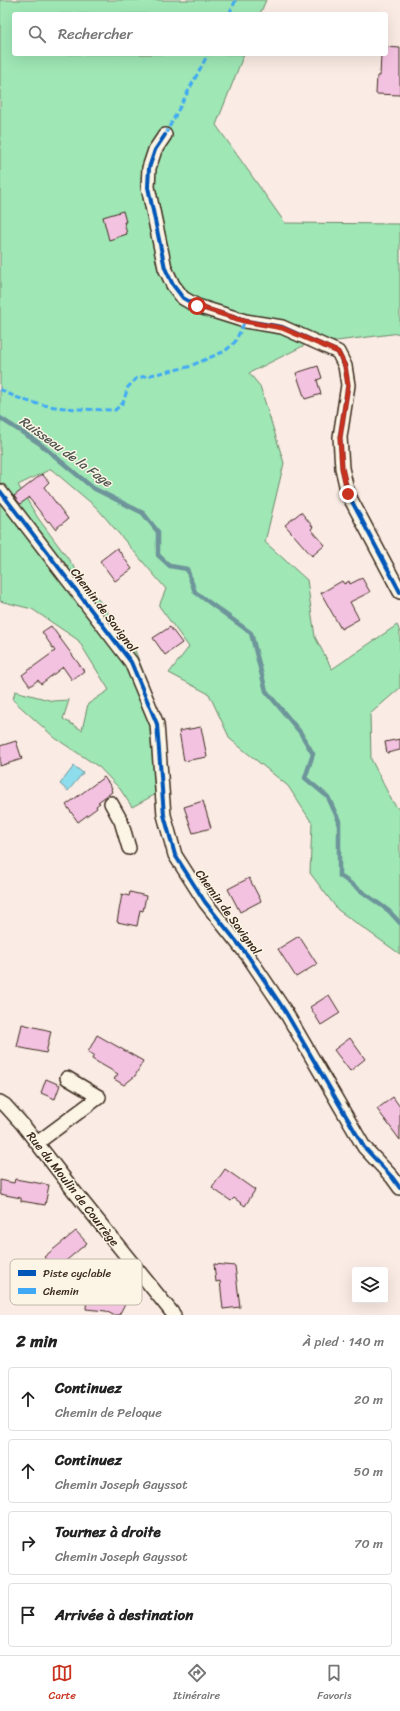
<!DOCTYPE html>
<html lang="fr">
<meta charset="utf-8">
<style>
:root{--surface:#fff;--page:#f2f2f2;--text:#222;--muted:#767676;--line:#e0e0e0;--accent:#c8321e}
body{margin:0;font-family:Sriracha,sans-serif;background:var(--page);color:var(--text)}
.controls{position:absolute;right:12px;bottom:12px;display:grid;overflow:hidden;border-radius:4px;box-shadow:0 4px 16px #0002}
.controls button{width:36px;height:36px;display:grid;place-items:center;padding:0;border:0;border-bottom:1px solid var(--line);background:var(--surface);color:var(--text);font:20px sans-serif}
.stop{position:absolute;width:12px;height:12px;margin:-9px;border:3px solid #c8321e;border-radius:50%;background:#fff}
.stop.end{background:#c8321e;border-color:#fff;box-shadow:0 1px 4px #0008}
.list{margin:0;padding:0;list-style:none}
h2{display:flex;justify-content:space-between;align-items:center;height:52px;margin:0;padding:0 16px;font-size:17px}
h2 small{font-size:13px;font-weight:400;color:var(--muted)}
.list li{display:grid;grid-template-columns:26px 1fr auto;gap:12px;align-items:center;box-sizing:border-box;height:64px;margin:0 8px 8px;padding:0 8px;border:1px solid var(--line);border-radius:4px}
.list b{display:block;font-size:15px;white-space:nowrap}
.list p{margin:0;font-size:13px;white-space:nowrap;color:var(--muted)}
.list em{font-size:13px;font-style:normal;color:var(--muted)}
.icon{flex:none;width:22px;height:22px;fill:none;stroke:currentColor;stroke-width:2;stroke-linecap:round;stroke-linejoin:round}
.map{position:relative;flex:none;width:400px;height:1315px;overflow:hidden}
.search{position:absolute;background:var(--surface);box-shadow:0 4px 16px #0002;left:12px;right:12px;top:12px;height:44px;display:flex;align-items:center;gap:10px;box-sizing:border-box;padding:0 14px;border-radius:4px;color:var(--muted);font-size:15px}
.sheet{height:340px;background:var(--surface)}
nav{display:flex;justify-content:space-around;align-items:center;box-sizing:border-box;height:56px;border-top:1px solid var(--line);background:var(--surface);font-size:11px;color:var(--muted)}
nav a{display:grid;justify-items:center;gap:2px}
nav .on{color:var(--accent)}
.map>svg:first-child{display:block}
.green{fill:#9fe7b5;stroke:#6d886a}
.water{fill:#8eddec;stroke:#6d959a}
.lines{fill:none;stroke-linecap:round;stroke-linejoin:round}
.stream{stroke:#6d959a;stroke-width:4.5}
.building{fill:#f4c2e1;stroke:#3b2a1e}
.minor-casing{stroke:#3b2a1e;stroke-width:16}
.minor{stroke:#fcf5e5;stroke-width:13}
.quiet{stroke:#3fa9f5;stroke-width:3;stroke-dasharray:6 3;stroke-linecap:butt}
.cycleway-casing{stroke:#fcf5e5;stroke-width:6}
.cycleway{stroke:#0057b8;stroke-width:4}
.route{stroke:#c8321e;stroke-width:5}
.labels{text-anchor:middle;stroke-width:3;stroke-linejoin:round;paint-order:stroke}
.street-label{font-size:12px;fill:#3b2a1e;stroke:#fcf5e5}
.water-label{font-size:13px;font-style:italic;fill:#505752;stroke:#fcf5e5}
.key{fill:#fcf5e5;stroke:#c2b8a9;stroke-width:1}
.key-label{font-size:11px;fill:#3b2a1e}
</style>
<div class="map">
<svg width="400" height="1315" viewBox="0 0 400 1315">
<rect width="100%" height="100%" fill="#faebe4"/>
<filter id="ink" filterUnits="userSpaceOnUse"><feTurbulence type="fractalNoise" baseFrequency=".025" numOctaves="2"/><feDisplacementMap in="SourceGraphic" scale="8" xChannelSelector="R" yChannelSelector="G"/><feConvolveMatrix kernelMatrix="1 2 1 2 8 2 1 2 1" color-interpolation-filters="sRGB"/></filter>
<g filter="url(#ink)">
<!-- green -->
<polygon class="green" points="0,0 266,0 260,14 14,14 14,54 244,54 216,125 285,223 400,224 400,333 305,345 249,373 260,386 284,463 265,542 307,580 315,637 332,669 397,625 400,632 400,688 370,714 371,759 392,801 400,811 400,954 338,910 310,873 312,823 288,786 230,739 209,694 169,673 189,647 159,606 166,589 97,508 51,469 18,485 38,518 134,648 156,704 158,793 132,807 120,789 99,767 55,738 13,700 15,691 53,701 69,700 63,719 82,730 88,704 109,690 78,640 32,609 0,601"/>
<!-- water -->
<polygon class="water" points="74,766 83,773 68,791 60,784"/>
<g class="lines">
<!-- stream -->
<polyline class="stream" points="0,418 39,443 93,488 143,513 158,532 158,555 170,566 187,569 195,592 251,633 266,691 300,732 313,754 305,778 328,797 339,821 339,875 389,911 400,923"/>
</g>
<!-- building -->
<g class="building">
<polygon points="386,47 400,48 400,95 376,94 377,76 380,76 381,54 386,54"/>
<polygon points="123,211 126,222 124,222 127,234 109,240 103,217"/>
<polygon points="318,366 322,378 317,380 321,394 305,399 296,373"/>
<polygon points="42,474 49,482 44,487 68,519 55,529 49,521 48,522 29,498 30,497 20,504 14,496"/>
<polygon points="301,512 313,527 311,529 325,545 312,556 285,525"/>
<polygon points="117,548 132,569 115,581 100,561"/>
<polygon points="362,578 370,592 350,602 359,619 341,629 321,593 342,581 344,584 349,581 350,584"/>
<polygon points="51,626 84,671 72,680 63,667 41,684 38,680 30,686 22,675 55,651 42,632"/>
<polygon points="170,627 182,643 165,655 153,638"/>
<polygon points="201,727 207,757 184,761 179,731"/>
<polygon points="400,739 400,750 387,753 385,742"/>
<polygon points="16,741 22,759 0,766 0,746"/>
<polygon points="104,777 112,788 111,789 112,792 98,802 100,803 96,806 97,808 78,822 66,805"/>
<polygon points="203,801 211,828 193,833 184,807"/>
<polygon points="249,878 261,901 240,912 228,889"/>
<polygon points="130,892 146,896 143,911 140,910 137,926 117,922 122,894 129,896"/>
<polygon points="299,936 317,964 296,977 278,949"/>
<polygon points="329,995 340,1013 321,1025 310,1007"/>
<polygon points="22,1024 51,1031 46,1053 17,1047"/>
<polygon points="97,1035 143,1061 135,1076 124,1085 114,1079 118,1074 92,1059 94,1055 88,1052"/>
<polygon points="350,1038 365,1059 350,1071 334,1050"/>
<polygon points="46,1079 60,1085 55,1099 41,1093"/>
<polygon points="393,1097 400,1107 400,1140 377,1109"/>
<polygon points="225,1169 255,1190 245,1206 234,1198 231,1201 212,1188"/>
<polygon points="15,1179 49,1185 45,1205 21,1201 21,1198 0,1194 0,1180 14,1183"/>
<polygon points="76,1231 87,1243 55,1270 44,1257"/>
<polygon points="214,1264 235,1266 240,1307 223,1309 220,1281 216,1282"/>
<polygon points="95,1288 112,1290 128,1298 119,1315 113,1315 106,1311 86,1309 87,1294 95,1294"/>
</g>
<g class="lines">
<!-- minor casing -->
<g class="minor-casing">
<g id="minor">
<polyline points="165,135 155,150 149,168 148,187 165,268 173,285 183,298 197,306 245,321 282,327 338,352 345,366 348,385 340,437 342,468 348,494 400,592"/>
<polyline points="0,491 131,662 157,724 164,815 175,855 205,902 248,956 285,1011 364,1147 392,1177 400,1188"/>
<polyline points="111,803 121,821 129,848"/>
<polyline points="0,1102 5,1105 23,1125 74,1191 174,1315"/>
<polyline points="37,1143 99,1097 67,1078"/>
</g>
</g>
<!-- minor -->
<use href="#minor" class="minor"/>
<!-- quiet -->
<g class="quiet">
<polyline points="229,14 236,0"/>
<polyline points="165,135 208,54"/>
<path d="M0,389C35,410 75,409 115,410L123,403L128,387L137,378L188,367L225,351L235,342L245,321"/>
</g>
<!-- cycleway casing -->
<g class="cycleway-casing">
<g id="cycleway">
<polyline points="165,135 155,150 149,168 148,187 165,268 173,285 183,298 197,306 245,321 282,327 338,352 345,366 348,385 340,437 342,468 348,494 400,592"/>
<polyline points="0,491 131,662 157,724 164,815 175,855 205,902 248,956 285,1011 364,1147 392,1177 400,1188"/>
</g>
</g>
<!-- cycleway -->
<use href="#cycleway" class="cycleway"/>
</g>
</g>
<g class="lines" filter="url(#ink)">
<!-- route -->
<polyline class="route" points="197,306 244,321 282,328 338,352 345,366 348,385 340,438 342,468 348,494"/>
</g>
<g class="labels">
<!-- street labels -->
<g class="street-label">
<text transform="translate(104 610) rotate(53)" y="4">Chemin de Savignol</text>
<text transform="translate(228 912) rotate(54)" y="4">Chemin de Savignol</text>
<text transform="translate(73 1189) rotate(52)" y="4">Rue du Moulin de Courrège</text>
</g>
<!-- water labels -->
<g class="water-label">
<text transform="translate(66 451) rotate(36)" y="5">Ruisseau de la Fage</text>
</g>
</g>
<!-- legend -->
<rect x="10" y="1259" width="132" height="46" rx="6" class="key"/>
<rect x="18" y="1270" width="18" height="6" fill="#0057b8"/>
<rect x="18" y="1288" width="18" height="6" fill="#3fa9f5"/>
<g class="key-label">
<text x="43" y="1277">Piste cyclable</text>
<text x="43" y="1295">Chemin</text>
</g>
</svg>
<div class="controls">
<button><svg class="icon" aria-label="layers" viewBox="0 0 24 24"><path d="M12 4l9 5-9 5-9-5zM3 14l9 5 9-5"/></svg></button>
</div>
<div class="stop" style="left:197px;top:306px"></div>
<div class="stop end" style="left:348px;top:494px"></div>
<div class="search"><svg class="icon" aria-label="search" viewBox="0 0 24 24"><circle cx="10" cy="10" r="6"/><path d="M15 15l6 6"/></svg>Rechercher</div>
</div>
<section class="sheet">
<h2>2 min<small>À pied · 140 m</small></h2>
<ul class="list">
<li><svg class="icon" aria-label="ahead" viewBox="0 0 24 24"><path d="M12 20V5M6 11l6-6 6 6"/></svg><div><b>Continuez</b><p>Chemin de Peloque</p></div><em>20 m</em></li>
<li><svg class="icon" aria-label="ahead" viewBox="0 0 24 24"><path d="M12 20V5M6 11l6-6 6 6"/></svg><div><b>Continuez</b><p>Chemin Joseph Gayssot</p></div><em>50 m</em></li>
<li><svg class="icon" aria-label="right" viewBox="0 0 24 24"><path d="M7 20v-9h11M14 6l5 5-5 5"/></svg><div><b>Tournez à droite</b><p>Chemin Joseph Gayssot</p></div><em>70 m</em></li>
<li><svg class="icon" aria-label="arrive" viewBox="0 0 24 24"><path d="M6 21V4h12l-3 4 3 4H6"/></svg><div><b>Arrivée à destination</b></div></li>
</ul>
</section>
<nav>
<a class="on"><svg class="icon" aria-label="map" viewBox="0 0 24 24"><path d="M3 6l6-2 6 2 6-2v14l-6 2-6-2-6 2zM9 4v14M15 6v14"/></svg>Carte</a>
<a><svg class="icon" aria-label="directions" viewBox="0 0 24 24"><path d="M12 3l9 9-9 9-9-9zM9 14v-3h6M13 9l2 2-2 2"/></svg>Itinéraire</a>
<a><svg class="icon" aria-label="saved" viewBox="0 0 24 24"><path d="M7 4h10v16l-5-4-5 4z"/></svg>Favoris</a>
</nav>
